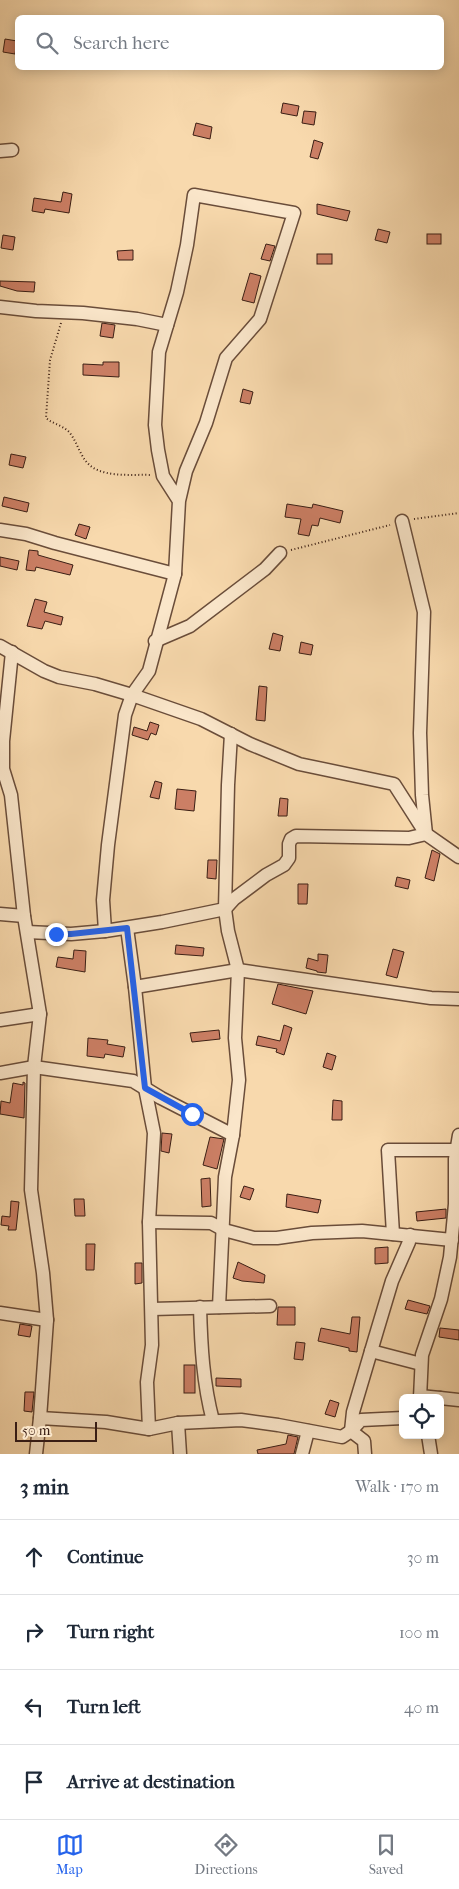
<!DOCTYPE html>
<meta charset="utf-8">
<style>
:root{--surface:#fff;--page:#f2f2f3;--text:#1f2937;--muted:#747a83;--line:#e0e1e3;--accent:#2563eb}
body{margin:0;font-family:"IM FELL French Canon",serif;background:var(--page);color:var(--text)}
.controls{position:absolute;right:15px;bottom:15px;display:grid;overflow:hidden;border-radius:8px;box-shadow:0 2px 12px #0003}
.controls button{width:45px;height:45px;display:grid;place-items:center;padding:0;border:0;border-bottom:1px solid var(--line);background:var(--surface);color:var(--text);font:25px sans-serif}
.scale{position:absolute;left:15px;bottom:12px;width:82px;box-sizing:border-box;padding-left:5px;border:2px solid #3a1e14;border-top:0;font-size:14px;line-height:18px;white-space:nowrap;color:#3a1e14;-webkit-text-stroke:4px #fae6ca;paint-order:stroke}
.stop{position:absolute;width:15px;height:15px;margin:-11px;border:4px solid #2563eb;border-radius:50%;background:#fff}
.stop.end{background:#2563eb;border-color:#fff;box-shadow:0 1px 5px #0008}
.list{margin:0;padding:0;list-style:none}
h2{display:flex;justify-content:space-between;align-items:center;height:65px;margin:0;padding:0 20px;font-size:21px}
h2 small{font-size:16px;font-weight:400;color:var(--muted)}
.list li{display:grid;grid-template-columns:32px 1fr auto;gap:15px;align-items:center;box-sizing:border-box;height:75px;padding:0 20px;border-top:1px solid var(--line)}
.list b{display:block;font-size:19px;white-space:nowrap}
.list em{font-size:16px;font-style:normal;color:var(--muted)}
.icon{flex:none;width:28px;height:28px;fill:none;stroke:currentColor;stroke-width:2;stroke-linecap:round;stroke-linejoin:round}
.map{position:relative;flex:none;width:459px;height:1454px;overflow:hidden}
.search{position:absolute;background:var(--surface);box-shadow:0 2px 12px #0003;left:15px;right:15px;top:15px;height:55px;display:flex;align-items:center;gap:12px;box-sizing:border-box;padding:0 18px;border-radius:8px;color:var(--muted);font-size:19px}
.sheet{height:365px;background:var(--surface)}
nav{display:flex;justify-content:space-around;align-items:center;box-sizing:border-box;height:70px;border-top:1px solid var(--line);background:var(--surface);font-size:14px;color:var(--muted)}
nav a{display:grid;justify-items:center;gap:2px}
nav .on{color:var(--accent)}
.map>svg:first-child{display:block}
.building{fill:#cc7f65;stroke:#3a1e14}
.lines{fill:none;stroke-linecap:round;stroke-linejoin:round}
.street-casing{stroke:#6a4d3a;stroke-width:15}
.path{stroke:#3a1e14;stroke-width:2;stroke-dasharray:1 2.5;stroke-linecap:butt}
.street{stroke:#fae6ca;stroke-width:12}
.route{stroke:#2563eb;stroke-width:6}
</style>
<div class="map">
<svg width="459" height="1454" viewBox="0 0 459 1454">
<rect width="100%" height="100%" fill="#f8d9ad"/>
<filter id="stains"><feTurbulence type="fractalNoise" baseFrequency=".004" numOctaves="4"/><feColorMatrix values="0 0 0 0 .2 0 0 0 0 .09 0 0 0 0 .02 0 0 0 .5 -.17"/></filter>
<radialGradient id="worn" r=".72"><stop offset=".6" stop-color="#630" stop-opacity="0"/><stop offset="1" stop-color="#630" stop-opacity=".3"/></radialGradient>
<!-- building -->
<g class="building">
<polygon points="5,39 17,41 15,54 3,52"/>
<polygon points="283,103 299,106 297,116 281,113"/>
<polygon points="304,111 316,112 314,125 302,123"/>
<polygon points="196,123 212,127 210,139 193,135"/>
<polygon points="314,140 323,143 318,159 310,157"/>
<polygon points="63,192 72,194 69,213 45,209 44,213 32,211 34,198 61,202"/>
<polygon points="317,204 350,211 347,221 317,214"/>
<polygon points="378,229 390,232 387,243 375,240"/>
<rect x="427" y="234" width="14" height="10"/>
<polygon points="3,235 15,237 13,250 1,248"/>
<polygon points="266,244 275,246 270,261 261,259"/>
<polygon points="133,250 133,260 118,260 117,251"/>
<rect x="317" y="254" width="15" height="10"/>
<polygon points="250,273 261,276 254,303 242,300"/>
<polygon points="0,281 35,282 34,292 17,291 0,286"/>
<polygon points="102,323 115,325 113,338 100,336"/>
<polygon points="103,362 119,362 119,377 83,375 83,364 103,365"/>
<polygon points="243,389 253,392 250,404 240,402"/>
<polygon points="11,454 26,457 23,468 9,465"/>
<polygon points="4,497 29,503 27,512 2,506"/>
<polygon points="287,504 312,508 313,504 343,511 340,523 320,518 318,526 312,525 309,536 298,534 301,519 285,517"/>
<polygon points="79,524 90,527 86,539 75,535"/>
<polygon points="29,550 38,551 38,555 73,565 70,575 36,567 35,571 26,570"/>
<polygon points="0,557 19,561 17,570 0,566"/>
<polygon points="35,599 47,602 44,612 63,617 61,625 45,621 42,629 27,626"/>
<polygon points="273,633 283,636 280,651 269,649"/>
<polygon points="301,642 313,645 311,655 299,653"/>
<polygon points="259,686 267,687 265,721 256,720"/>
<polygon points="150,722 159,725 156,735 151,733 148,740 132,735 134,727 147,731"/>
<polygon points="155,781 162,783 159,799 150,797"/>
<polygon points="177,789 196,791 194,811 175,809"/>
<polygon points="280,798 288,799 287,816 278,816"/>
<polygon points="432,850 440,854 434,881 425,878"/>
<polygon points="208,860 217,860 216,879 207,878"/>
<polygon points="397,877 410,880 408,889 395,886"/>
<polygon points="298,884 308,884 307,904 298,904"/>
<polygon points="176,945 204,948 203,956 175,954"/>
<polygon points="393,949 404,952 397,978 386,975"/>
<polygon points="74,950 86,951 85,972 56,967 58,957 73,959"/>
<polygon points="318,954 328,955 326,973 317,972 317,971 306,968 308,958 318,961"/>
<polygon points="278,984 313,991 306,1014 272,1004"/>
<polygon points="284,1025 292,1028 284,1055 276,1052 277,1049 256,1045 258,1036 280,1041"/>
<polygon points="219,1030 220,1039 192,1042 190,1033"/>
<polygon points="88,1038 108,1040 107,1044 125,1047 123,1057 105,1054 104,1058 87,1056"/>
<polygon points="327,1053 336,1056 332,1070 323,1067"/>
<polygon points="23,1082 25,1083 24,1118 0,1114 1,1101 10,1103 13,1083 23,1085"/>
<polygon points="333,1100 342,1101 342,1120 332,1120"/>
<polygon points="162,1133 172,1134 169,1153 161,1151"/>
<polygon points="210,1137 224,1139 217,1169 203,1165"/>
<polygon points="210,1178 211,1206 202,1207 201,1179"/>
<polygon points="244,1186 254,1189 250,1200 240,1197"/>
<polygon points="287,1194 321,1200 318,1213 286,1207"/>
<polygon points="74,1199 84,1199 85,1216 75,1216"/>
<polygon points="11,1201 19,1202 16,1230 8,1230 9,1226 1,1225 2,1216 10,1217"/>
<polygon points="446,1209 446,1218 417,1221 416,1212"/>
<polygon points="86,1244 95,1244 94,1270 86,1270"/>
<polygon points="388,1247 388,1263 375,1264 375,1248"/>
<polygon points="238,1262 265,1275 264,1283 242,1281 233,1278"/>
<polygon points="135,1263 142,1263 142,1283 135,1284"/>
<polygon points="408,1300 430,1306 427,1314 405,1309"/>
<polygon points="278,1307 295,1307 295,1325 277,1325"/>
<polygon points="352,1317 360,1317 357,1352 349,1351 349,1348 318,1341 321,1328 350,1334"/>
<polygon points="20,1324 32,1326 30,1337 18,1335"/>
<polygon points="440,1328 459,1330 459,1340 439,1337"/>
<polygon points="296,1342 305,1343 303,1360 294,1359"/>
<rect x="184" y="1365" width="11" height="28"/>
<polygon points="216,1378 241,1379 241,1387 216,1386"/>
<polygon points="25,1392 34,1392 32,1412 24,1411"/>
<polygon points="330,1400 339,1403 335,1417 325,1414"/>
<polygon points="288,1435 298,1437 294,1454 258,1454 257,1450 286,1444"/>
</g>
<g class="lines">
<!-- street casing -->
<g class="street-casing">
<g id="street">
<polyline points="0,151 12,150"/>
<polyline points="0,307 36,311 83,313 137,319 167,325"/>
<polyline points="0,530 26,534 55,543 175,574"/>
<polyline points="155,641 190,626 265,569 280,553"/>
<polyline points="0,646 44,671 59,677 95,684 132,695 201,719 250,744 299,764 394,784 426,834 459,857"/>
<polyline points="12,652 3,741 3,769 11,795 24,916 40,1014 34,1067 31,1190 43,1273 47,1320 40,1418 36,1454"/>
<polyline points="0,914 24,916"/>
<polyline points="127,928 135,987 145,1088 154,1133 149,1222 152,1345 147,1382 149,1429"/>
<polyline points="105,931 103,900 108,845 125,715 132,695 149,671 175,574 179,501 186,471 206,423 226,358 260,319 294,213 194,195 187,245 177,292 159,352 155,425 158,450 163,476 179,501"/>
<polyline points="27,932 71,934 105,931 162,922 225,909 234,899 266,875 284,865 289,858 289,844 291,839 296,836 409,838 426,834 422,795 420,733 424,612 402,521"/>
<polyline points="135,987 238,970 431,998 459,999"/>
<polyline points="0,1020 40,1014"/>
<polyline points="0,1073 34,1067 133,1081 161,1098 233,1135"/>
<polyline points="149,1222 211,1223 224,1230 254,1238 277,1238 312,1233 362,1231 452,1240"/>
<polyline points="393,1234 388,1150 456,1150"/>
<path d="M200,1307C201,1346 203,1383 213,1421"/>
<polyline points="219,1307 225,1177 233,1135 239,1080 235,1038 238,970 228,931 225,909 228,785 231,734"/>
<polyline points="152,1309 270,1306"/>
<polyline points="0,1313 47,1320"/>
<polyline points="371,1351 421,1364"/>
<polyline points="420,1396 440,1398"/>
<polyline points="420,1398 422,1355 441,1299 450,1257 455,1204 455,1159 459,1135"/>
<polyline points="440,1398 459,1400"/>
<polyline points="40,1418 106,1422 149,1429 178,1423 241,1420 278,1425 342,1437 351,1431 361,1420 403,1418"/>
<polyline points="178,1423 180,1454"/>
<polyline points="351,1431 353,1412 377,1331 392,1281 409,1242 410,1235"/>
<polyline points="351,1431 364,1441 365,1454"/>
<polyline points="428,1435 431,1454"/>
<polyline points="302,1454 308,1431"/>
</g>
</g>
<!-- path -->
<g class="path">
<path d="M61,323L50,360L46,418C53,424 62,425 69,432C76,440 79,452 85,460C98,479 131,474 152,475"/>
<polyline points="414,519 459,513"/>
<polyline points="291,550 390,525"/>
</g>
<!-- street -->
<use href="#street" class="street"/>
</g>
<g class="lines">
<!-- route -->
<polyline class="route" points="56,934 71,934 127,928 145,1088 192,1114"/>
</g>
<rect width="100%" height="100%" filter="url(#stains)"/>
<rect width="100%" height="100%" fill="url(#worn)"/>
</svg>
<div class="controls">
<button><svg class="icon" aria-label="locate" viewBox="0 0 24 24"><circle cx="12" cy="12" r="6"/><path d="M12 2v4M12 18v4M2 12h4M18 12h4"/></svg></button>
</div>
<div class="scale">50 m</div>
<div class="stop" style="left:192px;top:1114px"></div>
<div class="stop end" style="left:56px;top:934px"></div>
<div class="search"><svg class="icon" aria-label="search" viewBox="0 0 24 24"><circle cx="10" cy="10" r="6"/><path d="M15 15l6 6"/></svg>Search here</div>
</div>
<section class="sheet">
<h2>3 min<small>Walk · 170 m</small></h2>
<ul class="list">
<li><svg class="icon" aria-label="ahead" viewBox="0 0 24 24"><path d="M12 20V5M6 11l6-6 6 6"/></svg><div><b>Continue</b></div><em>30 m</em></li>
<li><svg class="icon" aria-label="right" viewBox="0 0 24 24"><path d="M7 20v-9h11M14 6l5 5-5 5"/></svg><div><b>Turn right</b></div><em>100 m</em></li>
<li><svg class="icon" aria-label="left" viewBox="0 0 24 24"><path d="M17 20v-9H6M10 6l-5 5 5 5"/></svg><div><b>Turn left</b></div><em>40 m</em></li>
<li><svg class="icon" aria-label="arrive" viewBox="0 0 24 24"><path d="M6 21V4h12l-3 4 3 4H6"/></svg><div><b>Arrive at destination</b></div></li>
</ul>
</section>
<nav>
<a class="on"><svg class="icon" aria-label="map" viewBox="0 0 24 24"><path d="M3 6l6-2 6 2 6-2v14l-6 2-6-2-6 2zM9 4v14M15 6v14"/></svg>Map</a>
<a><svg class="icon" aria-label="directions" viewBox="0 0 24 24"><path d="M12 3l9 9-9 9-9-9zM9 14v-3h6M13 9l2 2-2 2"/></svg>Directions</a>
<a><svg class="icon" aria-label="saved" viewBox="0 0 24 24"><path d="M7 4h10v16l-5-4-5 4z"/></svg>Saved</a>
</nav>
